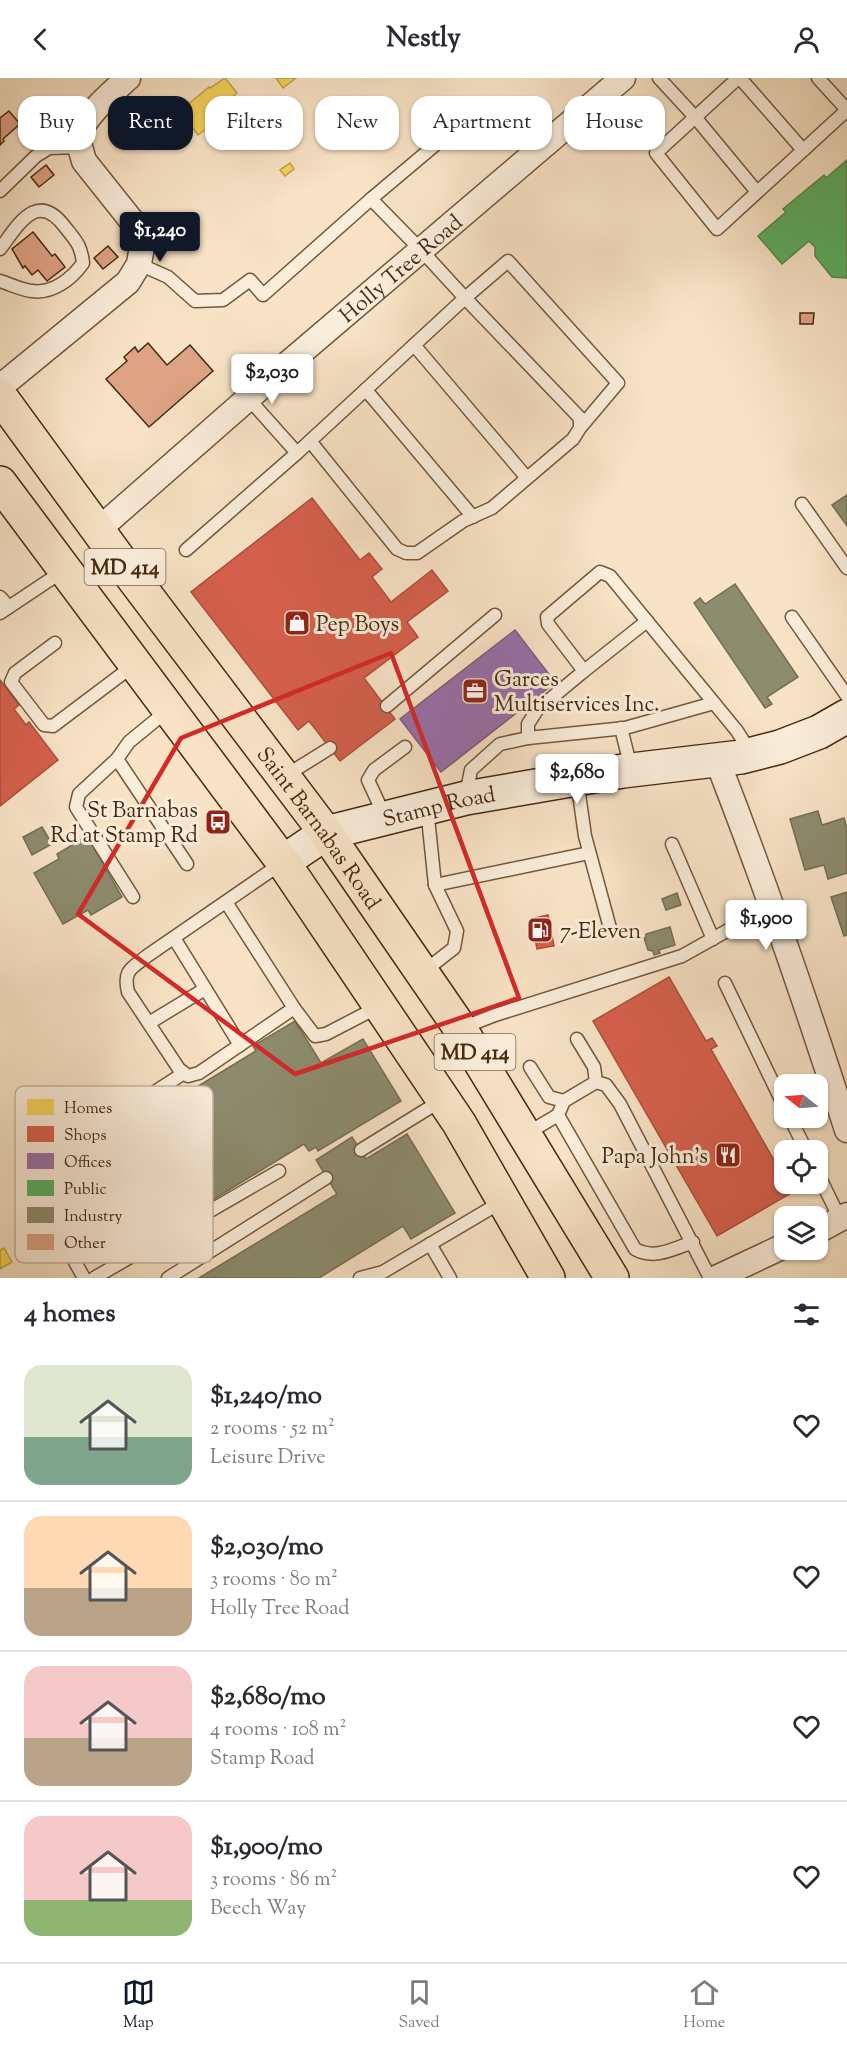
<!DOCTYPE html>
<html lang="en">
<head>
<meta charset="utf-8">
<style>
  :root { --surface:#fff; --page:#f7f7f7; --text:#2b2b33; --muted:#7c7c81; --line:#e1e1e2; --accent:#111827 }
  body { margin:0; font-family:"Sorts Mill Goudy",serif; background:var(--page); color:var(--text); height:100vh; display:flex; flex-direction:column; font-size:22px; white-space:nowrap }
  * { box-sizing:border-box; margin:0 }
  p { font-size:20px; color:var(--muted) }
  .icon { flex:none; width:33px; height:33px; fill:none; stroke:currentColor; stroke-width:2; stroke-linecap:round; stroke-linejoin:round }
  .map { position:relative; height:1200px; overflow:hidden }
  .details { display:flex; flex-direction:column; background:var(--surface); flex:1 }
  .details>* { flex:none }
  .guide { position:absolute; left:18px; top:18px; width:812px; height:54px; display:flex; gap:12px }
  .needle { width:39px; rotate:287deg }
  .fabs { position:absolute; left:774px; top:996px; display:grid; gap:12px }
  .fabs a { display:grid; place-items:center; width:54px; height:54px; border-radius:12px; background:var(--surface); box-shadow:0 2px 4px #0004; font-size:30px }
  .price { position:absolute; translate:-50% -51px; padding:0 14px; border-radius:6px; background:#fff; color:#222; font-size:20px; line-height:39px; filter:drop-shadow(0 2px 3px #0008) }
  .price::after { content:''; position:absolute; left:50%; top:36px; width:18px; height:14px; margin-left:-9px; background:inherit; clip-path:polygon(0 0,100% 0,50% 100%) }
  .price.current { background:var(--accent); color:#fff }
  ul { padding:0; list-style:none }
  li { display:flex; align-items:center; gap:18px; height:150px; padding:0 24px }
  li+li { border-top:2px solid var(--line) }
  li span { display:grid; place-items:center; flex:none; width:168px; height:120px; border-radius:18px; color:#555 }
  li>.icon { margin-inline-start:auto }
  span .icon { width:72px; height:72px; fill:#fffc; stroke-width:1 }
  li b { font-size:26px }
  h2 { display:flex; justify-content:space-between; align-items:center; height:72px; padding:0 24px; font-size:26px }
  .tag { padding:0 21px; border-radius:18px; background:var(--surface); box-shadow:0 2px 4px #0004; font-size:21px; line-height:54px }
  .tag.current { background:var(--accent); color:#fff }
  header { display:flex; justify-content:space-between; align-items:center; height:78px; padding:0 24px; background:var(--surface); font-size:27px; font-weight:700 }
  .dock { display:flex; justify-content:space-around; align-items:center; height:84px; border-top:2px solid var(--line); background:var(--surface); font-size:16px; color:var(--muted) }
  .dock a { display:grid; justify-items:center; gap:3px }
  .dock .current { color:var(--accent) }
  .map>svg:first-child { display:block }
  .homes { fill:#f6d55c; stroke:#c2a145; stroke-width:1.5 }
  .shops { fill:#d6604d; stroke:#ab503a; stroke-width:1.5 }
  .offices { fill:#9970ab; stroke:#805b7c; stroke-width:1.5 }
  .public { fill:#5aae61; stroke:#548648; stroke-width:1.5 }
  .industry { fill:#8c8c6e; stroke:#776e52; stroke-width:1.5 }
  .building { fill:#dea285; stroke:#47290f; stroke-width:1.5 }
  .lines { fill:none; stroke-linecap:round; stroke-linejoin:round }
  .lane-casing { stroke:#73583d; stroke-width:15 }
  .street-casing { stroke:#73583d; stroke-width:27 }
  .secondary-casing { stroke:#47290f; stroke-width:36 }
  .primary-casing { stroke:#47290f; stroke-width:36 }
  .lane { stroke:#faedda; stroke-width:12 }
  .street { stroke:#faedda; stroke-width:24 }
  .secondary { stroke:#faedda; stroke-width:33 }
  .primary { stroke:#f8e3c6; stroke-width:33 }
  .marked { fill:none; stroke:#d62828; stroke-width:4.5; stroke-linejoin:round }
  .labels { text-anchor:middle; stroke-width:6; stroke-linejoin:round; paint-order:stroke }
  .shield { fill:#faedda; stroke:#7d644c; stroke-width:1.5 }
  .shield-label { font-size:21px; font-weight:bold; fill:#47290f }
  .street-label { font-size:22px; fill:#47290f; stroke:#faedda }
  .poi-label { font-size:22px; fill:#47290f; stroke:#faedda; text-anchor:start }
  .key { fill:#faedda; stroke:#c4b29d; stroke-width:1.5 }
  .key-label { font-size:16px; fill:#47290f }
</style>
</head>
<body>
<header><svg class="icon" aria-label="back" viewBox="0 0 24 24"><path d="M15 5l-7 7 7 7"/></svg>Nestly<svg class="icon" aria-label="person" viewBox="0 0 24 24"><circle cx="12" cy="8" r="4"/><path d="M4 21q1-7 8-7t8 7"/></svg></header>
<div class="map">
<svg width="847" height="1200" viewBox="0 0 847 1200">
  <rect width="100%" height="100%" fill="#f8e3c6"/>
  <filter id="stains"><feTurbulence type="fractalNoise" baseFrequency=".00333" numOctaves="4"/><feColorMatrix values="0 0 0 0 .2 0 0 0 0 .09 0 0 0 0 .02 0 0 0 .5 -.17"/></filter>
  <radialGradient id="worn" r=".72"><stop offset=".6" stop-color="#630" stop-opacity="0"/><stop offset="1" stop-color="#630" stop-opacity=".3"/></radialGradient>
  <g class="homes">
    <polygon points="225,0 237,15 230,21 236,28 198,57 180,33 209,9 210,10"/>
    <polygon points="276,0 296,0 283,10"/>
    <polygon points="355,29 360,36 352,42 346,35"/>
    <polygon points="290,85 294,91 285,98 280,92"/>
    <polygon points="4,1170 12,1184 0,1191 0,1172"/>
  </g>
  <g class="shops">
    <polygon points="312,420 360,482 369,475 382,491 372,499 391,524 432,492 448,513 407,544 418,559 364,600 395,641 340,683 309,643 298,652 191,514"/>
    <polygon points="0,602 19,627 14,631 26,647 29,644 58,682 0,728"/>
    <polygon points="548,837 554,868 537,871 531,841"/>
    <polygon points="669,899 706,963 712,960 717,968 711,971 784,1100 784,1106 788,1106 793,1114 717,1158 593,943"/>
  </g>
  <polygon class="offices" points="515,552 551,599 556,596 560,601 441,694 400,641"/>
  <polygon class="public" points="847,82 847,200 832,199 815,178 815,169 809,163 782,186 758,158 786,134 783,131 824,97 826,100"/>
  <g class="industry">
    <polygon points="847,417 847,448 832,427"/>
    <polygon points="735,506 798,599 767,619 772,626 765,630 694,525 700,520 705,526"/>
    <polygon points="818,733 822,747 844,740 847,751 847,795 828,801 824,787 805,792 790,741"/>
    <polygon points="42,749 52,766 32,777 23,759"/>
    <polygon points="87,758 122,819 91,837 88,832 63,846 34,795 59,781 57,776"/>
    <polygon points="847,814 847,857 844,858 831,819"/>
    <polygon points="677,815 681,827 666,832 662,821"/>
    <polygon points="670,849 675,867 659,872 660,875 654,877 653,873 648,872 644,860 646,859 646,856"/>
    <polygon points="295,943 321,985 363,961 401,1023 318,1073 316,1069 309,1073 304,1066 175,1145 121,1055 256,973 253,968"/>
    <polygon points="407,1056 455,1135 411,1161 403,1148 319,1200 199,1200 337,1116 316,1082 352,1059 366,1081"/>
  </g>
  <g class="building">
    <polygon points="9,33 20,46 3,61 4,63 0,67 0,40"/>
    <polygon points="46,87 54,97 39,109 31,99"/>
    <polygon points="33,154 52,178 55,176 65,189 47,203 38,192 32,197 25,188 23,190 12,171"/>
    <polygon points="108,168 118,179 103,191 94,180"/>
    <polygon points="800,235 814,235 813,246 800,246"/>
    <polygon points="148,265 167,287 190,267 213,293 149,349 106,301 127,283 124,279 135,269 138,274"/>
  </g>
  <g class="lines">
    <g class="lane-casing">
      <g id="lane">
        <polyline points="659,0 695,39 757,114"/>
        <polyline points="738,0 656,75 717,151 847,32 818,0"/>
        <polyline points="740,0 803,72"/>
        <polyline points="0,113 36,78 49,70 79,69"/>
        <polyline points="371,121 441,62"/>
        <path d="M0,171C19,146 37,112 65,149C76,163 81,167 83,185C72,201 52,216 32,213C21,212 10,206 0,203"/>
        <polyline points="139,186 168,199 195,223 223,222 250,202 263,217 371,121 421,172 465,220 297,375"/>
        <polyline points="414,267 527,400"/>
        <polyline points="366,312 473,439"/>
        <polyline points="310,363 397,471 406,475 417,475 463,443 492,430 573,361 580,350 580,340 465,220 508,183 618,305 580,350"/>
        <polyline points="802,426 847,490"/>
        <polyline points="186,472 297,375 248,320"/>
        <polyline points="0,519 9,529 0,535"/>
        <polyline points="9,529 63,493"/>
        <polyline points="792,539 847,618"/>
        <polyline points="55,565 15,595 11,604 44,647 53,648 134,587"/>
        <polyline points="584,593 647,543"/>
        <polyline points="387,628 495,537"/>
        <polyline points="621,650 631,690"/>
        <polyline points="528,660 528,646 537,632 584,593 548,546 547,539 600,494 610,498 737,653 751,675"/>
        <polyline points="117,681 187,786"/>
        <polyline points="285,698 330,670"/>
        <polyline points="577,702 585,758 610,850"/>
        <polyline points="466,717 471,692 500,666 528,660 625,650 714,625"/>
        <polyline points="427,730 435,807"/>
        <polyline points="385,739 368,702 374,692 405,669"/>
        <polyline points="672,766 713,861"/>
        <polyline points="133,819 76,729 79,716 117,681 129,664 168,632"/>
        <path d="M226,824L294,930L199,995L188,998L179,991L128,914C123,892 131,891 147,878L282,785"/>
        <polyline points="174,860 240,967"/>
        <polyline points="422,895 454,870 457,853 435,807 589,775"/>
        <polyline points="725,905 784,1028"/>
        <polyline points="294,930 315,958 326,956 380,928"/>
        <polyline points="149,945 205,911"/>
        <polyline points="462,950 495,937 682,878 755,837 774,830"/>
        <polyline points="577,961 594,989 596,1004"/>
        <polyline points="530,989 549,1019 564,1023"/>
        <polyline points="790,1040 806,1072"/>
        <polyline points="526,1056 558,1037"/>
        <polyline points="361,1072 442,1022"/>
        <polyline points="818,1096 840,1141"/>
        <path d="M693,1164C673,1171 654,1182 635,1171L558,1037L564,1023L596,1004L606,1007L620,1026L710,1200"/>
        <polyline points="430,1166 450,1200"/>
        <polyline points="84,1200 29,1102 34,1092 184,995"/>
        <polyline points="94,1200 279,1093"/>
        <polyline points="168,1200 326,1100"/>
        <polyline points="360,1200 383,1194 503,1123"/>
      </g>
    </g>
    <g class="street-casing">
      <g id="street">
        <path d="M0,309L128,204L139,186L142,168L139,152L84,83L77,58C89,34 108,18 128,0"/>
        <path id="s1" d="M98,452L285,288L623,0"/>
        <path d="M717,682C765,805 807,927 847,1052"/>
        <polyline points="818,1153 847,1137"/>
        <polyline points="716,1200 784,1168"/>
      </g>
    </g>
    <g class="secondary-casing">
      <g id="secondary">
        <path id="s2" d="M283,784L326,755L466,720L623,693L741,679L780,669L819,654L847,638"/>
      </g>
    </g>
    <g class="primary-casing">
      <g id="primary">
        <path id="s3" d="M0,318L127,492L326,755L456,944L612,1200"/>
        <polyline points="0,405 283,784 459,1045 548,1200"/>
      </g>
    </g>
    <use href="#lane" class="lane"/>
    <use href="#street" class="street"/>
    <use href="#secondary" class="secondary"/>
    <use href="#primary" class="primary"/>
  </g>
  <path class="marked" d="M391,575L519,920L295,996L78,836L181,660Z"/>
  <defs>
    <g id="shop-square" transform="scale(1.35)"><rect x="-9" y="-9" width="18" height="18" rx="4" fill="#8f2418" stroke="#faedda"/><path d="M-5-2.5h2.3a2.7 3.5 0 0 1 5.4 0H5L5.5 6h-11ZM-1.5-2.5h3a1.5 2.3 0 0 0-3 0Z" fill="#fff"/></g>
    <g id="office-square" transform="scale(1.35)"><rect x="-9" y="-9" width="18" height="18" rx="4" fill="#8f2418" stroke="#faedda"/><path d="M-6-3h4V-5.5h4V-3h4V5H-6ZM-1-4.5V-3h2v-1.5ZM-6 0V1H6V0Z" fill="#fff"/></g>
    <g id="bus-square" transform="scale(1.35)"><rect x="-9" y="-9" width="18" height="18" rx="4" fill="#8f2418" stroke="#faedda"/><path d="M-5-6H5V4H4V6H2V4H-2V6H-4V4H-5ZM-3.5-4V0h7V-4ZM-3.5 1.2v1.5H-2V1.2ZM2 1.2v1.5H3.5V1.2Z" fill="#fff"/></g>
    <g id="fuel-square" transform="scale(1.35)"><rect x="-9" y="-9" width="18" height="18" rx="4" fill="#8f2418" stroke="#faedda"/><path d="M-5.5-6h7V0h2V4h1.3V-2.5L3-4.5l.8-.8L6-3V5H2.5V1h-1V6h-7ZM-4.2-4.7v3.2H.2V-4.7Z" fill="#fff"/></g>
    <g id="restaurant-square" transform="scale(1.35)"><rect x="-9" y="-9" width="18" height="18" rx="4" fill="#8f2418" stroke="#faedda"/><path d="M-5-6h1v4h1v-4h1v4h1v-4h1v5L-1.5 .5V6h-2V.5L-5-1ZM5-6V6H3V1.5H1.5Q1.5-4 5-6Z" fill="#fff"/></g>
  </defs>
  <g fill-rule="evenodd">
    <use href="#shop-square" x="297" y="545"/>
    <use href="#office-square" x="475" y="613"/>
    <use href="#bus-square" x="218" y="744"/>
    <use href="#fuel-square" x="540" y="852"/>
    <use href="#restaurant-square" x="728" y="1077"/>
  </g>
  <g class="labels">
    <g class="shield">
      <rect x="84.5" y="471" width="81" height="36" rx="4.5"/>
      <rect x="434.5" y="956" width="81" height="36" rx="4.5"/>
    </g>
    <g class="shield-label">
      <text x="125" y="496">MD 414</text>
      <text x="475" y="981">MD 414</text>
    </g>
    <g class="street-label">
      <text dy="8" stroke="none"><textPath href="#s1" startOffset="400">Holly Tree Road</textPath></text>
      <text dy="8" stroke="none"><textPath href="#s2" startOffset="168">Stamp Road</textPath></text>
      <text dy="8" stroke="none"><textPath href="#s3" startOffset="537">Saint Barnabas Road</textPath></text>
    </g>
    <g class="poi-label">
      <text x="316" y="553">Pep Boys</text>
      <text x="494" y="608">Garces<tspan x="494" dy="25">Multiservices Inc.</tspan></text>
      <text x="198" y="739" text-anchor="end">St Barnabas<tspan x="198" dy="25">Rd at Stamp Rd</tspan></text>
      <text x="560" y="860">7-Eleven</text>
      <text x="708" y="1085" text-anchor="end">Papa John's</text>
    </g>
  </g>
  <rect x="15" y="1008" width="198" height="177" rx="9" class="key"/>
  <rect x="27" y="1021" width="27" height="16" fill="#f6d55c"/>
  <rect x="27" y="1048" width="27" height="16" fill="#d6604d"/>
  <rect x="27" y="1075" width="27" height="16" fill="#9970ab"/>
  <rect x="27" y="1102" width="27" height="16" fill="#5aae61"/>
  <rect x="27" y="1129" width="27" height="16" fill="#8c8c6e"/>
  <rect x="27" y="1156" width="27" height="16" fill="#dea285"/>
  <g class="key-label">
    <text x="64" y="1035">Homes</text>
    <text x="64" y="1062">Shops</text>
    <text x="64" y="1089">Offices</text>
    <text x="64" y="1116">Public</text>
    <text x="64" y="1143">Industry</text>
    <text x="64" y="1170">Other</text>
  </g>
  <rect width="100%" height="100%" filter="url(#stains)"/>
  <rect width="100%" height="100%" fill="url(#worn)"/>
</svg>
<div class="fabs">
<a><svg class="needle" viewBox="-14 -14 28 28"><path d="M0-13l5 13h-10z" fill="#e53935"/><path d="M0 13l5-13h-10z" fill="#7c7c81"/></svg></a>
<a><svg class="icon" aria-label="locate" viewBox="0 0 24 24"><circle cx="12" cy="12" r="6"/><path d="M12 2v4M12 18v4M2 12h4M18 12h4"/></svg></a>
<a><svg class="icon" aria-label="layers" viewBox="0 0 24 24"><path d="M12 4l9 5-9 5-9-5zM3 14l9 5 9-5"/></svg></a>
</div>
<b class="price current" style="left:160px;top:185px">$1,240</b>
<b class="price" style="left:272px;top:327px">$2,030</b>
<b class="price" style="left:577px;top:727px">$2,680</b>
<b class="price" style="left:766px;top:873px">$1,900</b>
<div class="guide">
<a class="tag">Buy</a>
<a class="tag current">Rent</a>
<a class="tag">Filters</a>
<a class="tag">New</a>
<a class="tag">Apartment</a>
<a class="tag">House</a>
</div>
</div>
<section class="details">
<h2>4 homes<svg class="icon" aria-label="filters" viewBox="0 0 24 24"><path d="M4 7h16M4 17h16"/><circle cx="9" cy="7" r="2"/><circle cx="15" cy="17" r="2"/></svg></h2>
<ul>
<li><span style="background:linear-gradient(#dfe7d0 60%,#7fa58c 0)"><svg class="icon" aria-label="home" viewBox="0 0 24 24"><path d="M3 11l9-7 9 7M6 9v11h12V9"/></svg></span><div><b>$1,240/mo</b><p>2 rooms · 52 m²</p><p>Leisure Drive</p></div><svg class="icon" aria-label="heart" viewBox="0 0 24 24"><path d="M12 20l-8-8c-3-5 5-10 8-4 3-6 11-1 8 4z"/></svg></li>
<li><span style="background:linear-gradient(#ffd9b3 60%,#b9a48a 0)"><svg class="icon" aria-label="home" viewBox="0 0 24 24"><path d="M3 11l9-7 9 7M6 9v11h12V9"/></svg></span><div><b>$2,030/mo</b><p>3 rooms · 80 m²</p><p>Holly Tree Road</p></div><svg class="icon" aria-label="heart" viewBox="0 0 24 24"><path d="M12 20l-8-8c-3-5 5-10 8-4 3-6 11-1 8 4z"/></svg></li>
<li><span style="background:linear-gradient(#f6c9c9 60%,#b9a48a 0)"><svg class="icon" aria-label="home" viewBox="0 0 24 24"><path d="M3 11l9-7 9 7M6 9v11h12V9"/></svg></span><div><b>$2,680/mo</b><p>4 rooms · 108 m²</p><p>Stamp Road</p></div><svg class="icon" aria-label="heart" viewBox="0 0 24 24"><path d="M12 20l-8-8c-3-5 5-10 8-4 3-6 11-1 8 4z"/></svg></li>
<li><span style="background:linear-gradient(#f6c9c9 70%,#8fb573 0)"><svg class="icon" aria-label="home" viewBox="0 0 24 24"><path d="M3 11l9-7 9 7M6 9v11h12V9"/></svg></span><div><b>$1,900/mo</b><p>3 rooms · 86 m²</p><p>Beech Way</p></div><svg class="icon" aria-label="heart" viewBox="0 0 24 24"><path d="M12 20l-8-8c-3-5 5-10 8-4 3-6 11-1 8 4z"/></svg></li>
</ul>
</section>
<nav class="dock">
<a class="current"><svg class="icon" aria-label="map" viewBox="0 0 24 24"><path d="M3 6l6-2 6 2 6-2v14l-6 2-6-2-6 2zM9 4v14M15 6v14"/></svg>Map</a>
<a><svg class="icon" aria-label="saved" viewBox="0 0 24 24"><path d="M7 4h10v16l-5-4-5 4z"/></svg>Saved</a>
<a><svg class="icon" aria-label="home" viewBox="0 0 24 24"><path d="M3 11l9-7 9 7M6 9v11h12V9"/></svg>Home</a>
</nav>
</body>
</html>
